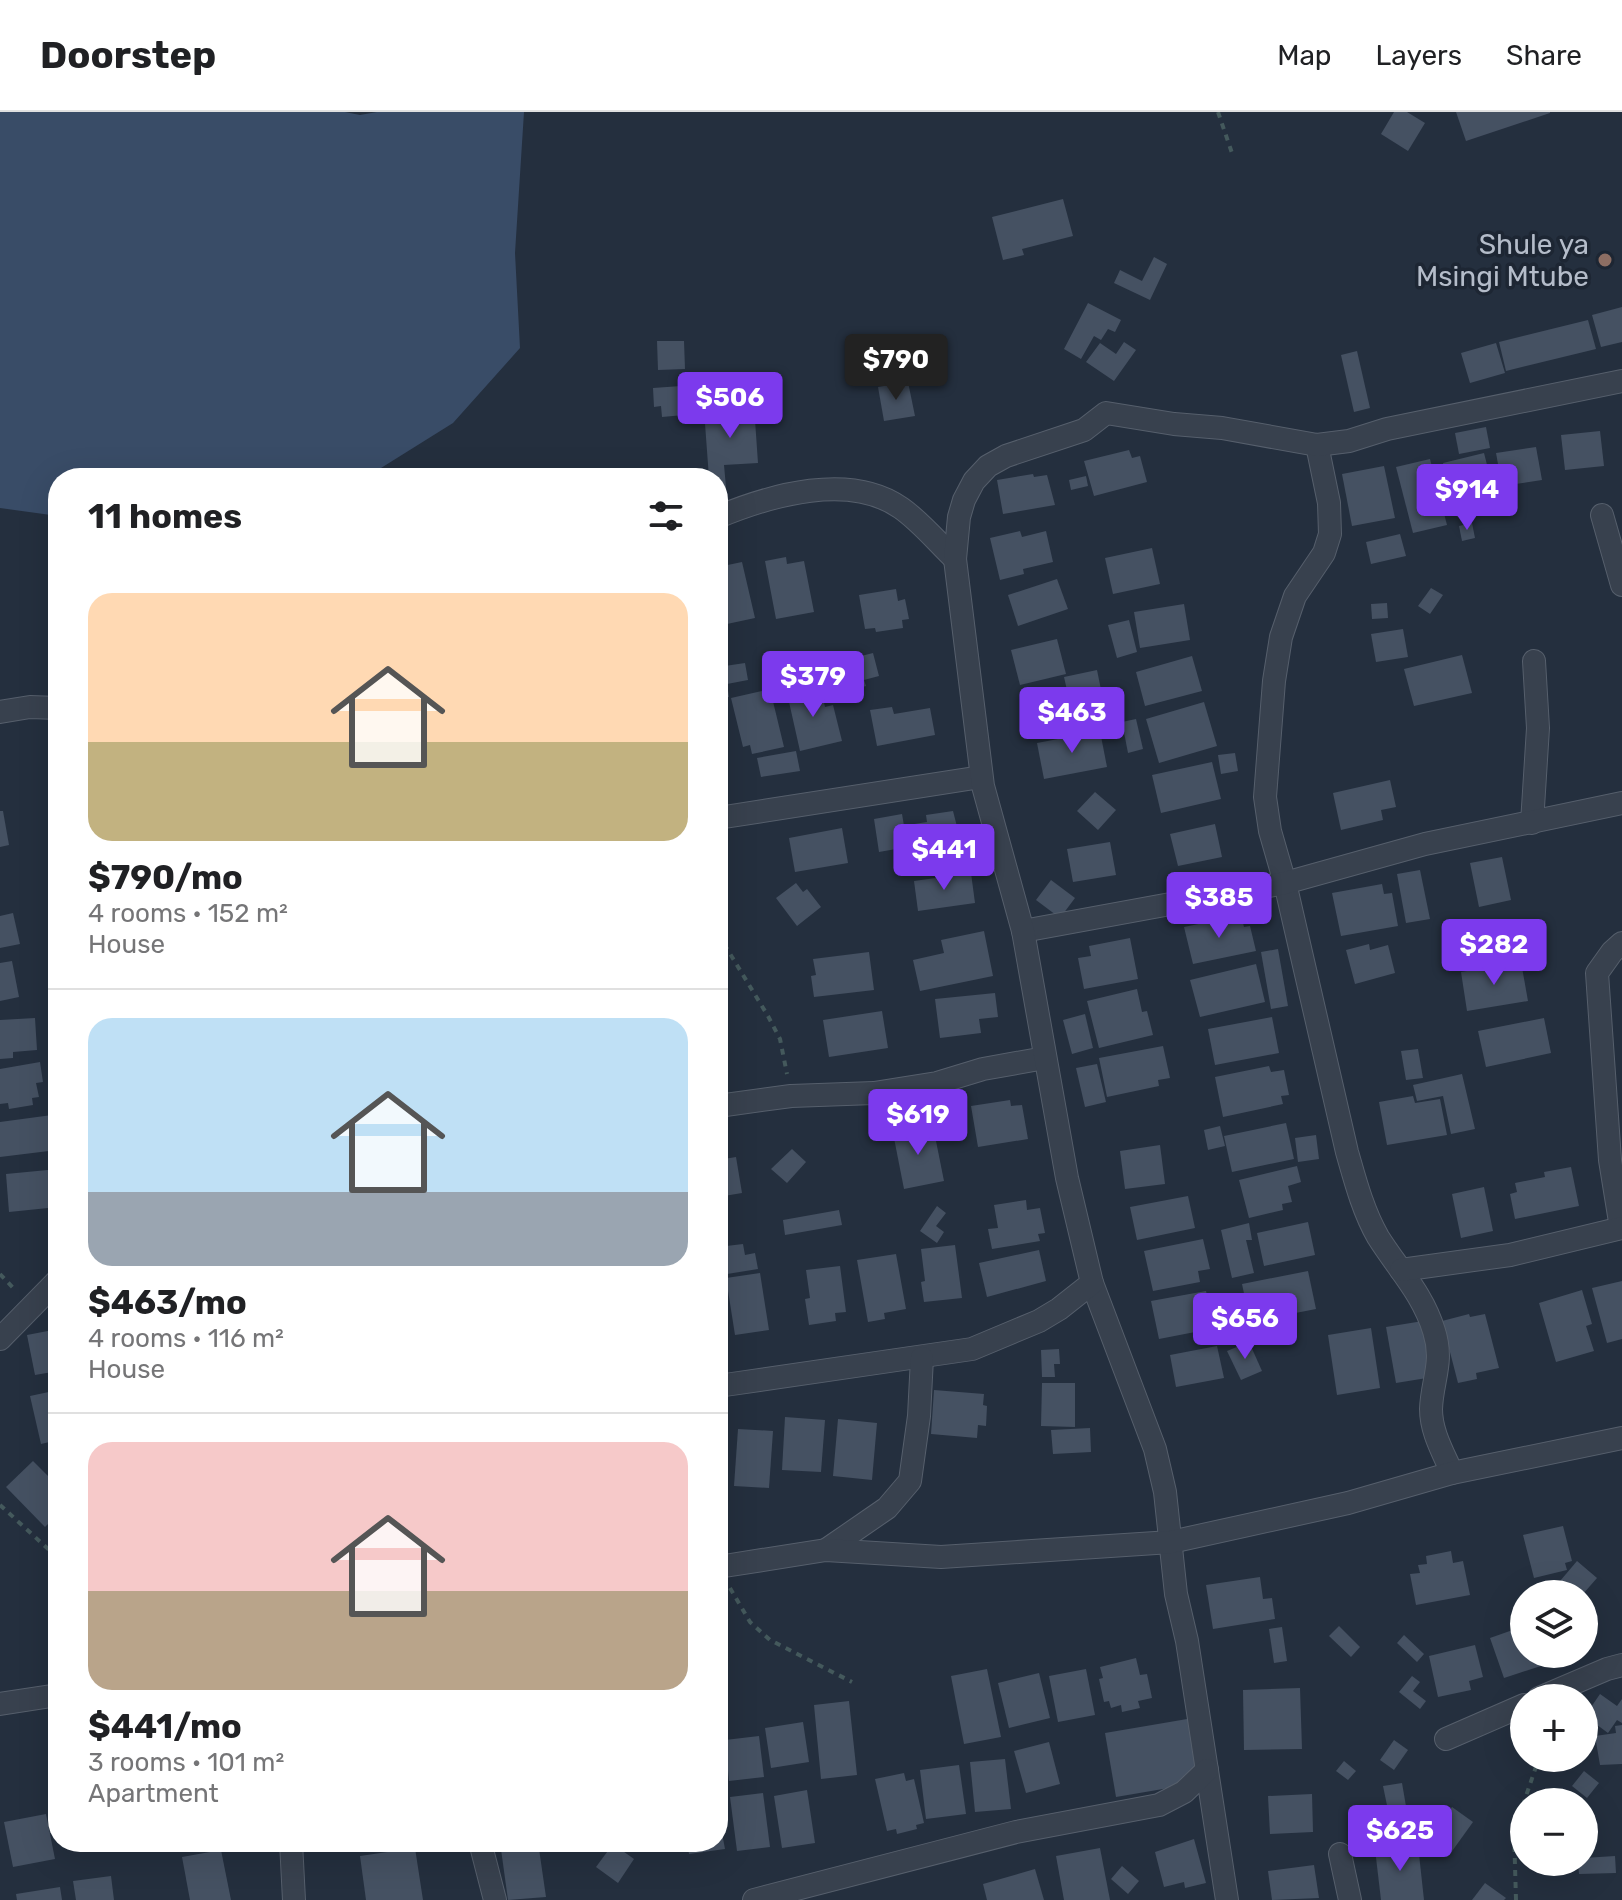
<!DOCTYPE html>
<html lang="en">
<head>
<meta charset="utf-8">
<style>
  :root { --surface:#fff; --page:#f2f2f2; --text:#202124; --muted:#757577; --line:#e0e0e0; --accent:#7c3aed }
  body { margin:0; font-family:Rubik,sans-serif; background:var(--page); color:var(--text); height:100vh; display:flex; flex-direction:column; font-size:30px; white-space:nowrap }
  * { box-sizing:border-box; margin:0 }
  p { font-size:26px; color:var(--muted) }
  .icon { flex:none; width:44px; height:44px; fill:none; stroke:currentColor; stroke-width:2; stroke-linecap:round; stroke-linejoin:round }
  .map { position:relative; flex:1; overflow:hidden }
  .drawer { position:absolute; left:48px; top:356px; width:680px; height:1384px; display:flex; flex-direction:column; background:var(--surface); border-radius:32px; box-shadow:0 8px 32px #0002 }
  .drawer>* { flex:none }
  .controls { position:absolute; left:1510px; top:1468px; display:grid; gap:16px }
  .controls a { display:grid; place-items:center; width:88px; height:88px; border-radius:50%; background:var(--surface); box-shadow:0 8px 32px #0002; font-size:40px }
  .price { position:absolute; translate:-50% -68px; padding:0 18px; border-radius:8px; background:var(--accent); color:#fff; font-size:26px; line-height:52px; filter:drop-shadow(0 2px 4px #0008) }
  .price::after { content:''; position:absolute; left:50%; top:48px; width:24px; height:18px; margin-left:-12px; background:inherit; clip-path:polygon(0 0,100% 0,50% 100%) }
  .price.current { background:#222; color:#fff }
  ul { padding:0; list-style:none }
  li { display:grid; align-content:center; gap:16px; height:424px; padding:0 40px }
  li+li { border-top:2px solid var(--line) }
  li span { display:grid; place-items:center; height:248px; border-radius:24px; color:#555 }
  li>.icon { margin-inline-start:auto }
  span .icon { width:144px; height:144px; fill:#fffc; stroke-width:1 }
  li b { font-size:34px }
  h2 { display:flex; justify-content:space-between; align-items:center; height:96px; padding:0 40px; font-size:34px }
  header { display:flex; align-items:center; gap:48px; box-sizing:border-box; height:112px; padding:0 40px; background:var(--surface); border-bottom:2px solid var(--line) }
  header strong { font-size:38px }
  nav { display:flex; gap:44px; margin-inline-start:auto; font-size:28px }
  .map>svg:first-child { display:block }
  .water { fill:#394c67 }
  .building { fill:#455162 }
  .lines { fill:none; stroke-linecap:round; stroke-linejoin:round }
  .minor-casing { stroke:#565f6c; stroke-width:24 }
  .path { stroke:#44595c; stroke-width:4; stroke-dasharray:6 6; stroke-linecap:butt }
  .minor { stroke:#38414e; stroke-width:22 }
  .education-dot { fill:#8d6e63; stroke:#1d2633; stroke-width:3 }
  .labels { text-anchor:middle; stroke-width:7; stroke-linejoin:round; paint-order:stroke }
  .poi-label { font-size:28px; fill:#b4bcc9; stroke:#1d2633; text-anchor:end }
</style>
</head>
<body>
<header>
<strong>Doorstep</strong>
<nav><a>Map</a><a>Layers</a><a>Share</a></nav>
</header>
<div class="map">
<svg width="1622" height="1788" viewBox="0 0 1622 1788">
  <rect width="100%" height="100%" fill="#242f3e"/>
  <polygon class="water" points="0,0 345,0 360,3 377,0 524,0 515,141 520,236 453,311 365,366 58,366 58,404 0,396"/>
  <g class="building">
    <polygon points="1394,0 1407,0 1425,11 1408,39 1381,22"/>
    <polygon points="1456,0 1550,0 1550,1 1466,29"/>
    <polygon points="1063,87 1073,124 1022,137 1024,143 1003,148 992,105"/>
    <polygon points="1154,145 1167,152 1150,188 1114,171 1120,158 1142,169"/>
    <polygon points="1088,191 1121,208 1115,220 1108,217 1101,228 1094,224 1081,247 1064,237"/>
    <polygon points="1622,195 1622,230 1601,235 1592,203"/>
    <polygon points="1588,208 1596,237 1506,259 1499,230"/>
    <polygon points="657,229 684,229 685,257 658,258"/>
    <polygon points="1124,230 1136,238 1114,269 1086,250 1100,231 1116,242"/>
    <polygon points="1496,231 1505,261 1470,271 1461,241"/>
    <polygon points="1357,239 1370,296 1354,300 1341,243"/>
    <polygon points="732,268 733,280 708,283 707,270"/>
    <polygon points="908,270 915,304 884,309 878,275"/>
    <polygon points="681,274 684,303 662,305 661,294 654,295 653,276"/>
    <polygon points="748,293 749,308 755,308 758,351 724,353 726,375 718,375 718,366 709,366 704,298 718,297 719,312 724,311 723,295"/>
    <polygon points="1486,315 1490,336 1459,342 1455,321"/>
    <polygon points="1600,319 1604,354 1565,358 1561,323"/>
    <polygon points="1536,335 1542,368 1502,374 1496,341"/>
    <polygon points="1129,338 1132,346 1140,344 1147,370 1094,384 1084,349"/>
    <polygon points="1484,341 1494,380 1489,381 1493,396 1457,405 1443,351"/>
    <polygon points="1430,347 1447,413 1413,421 1396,355"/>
    <polygon points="1384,354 1395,406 1352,414 1342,362"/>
    <polygon points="1033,362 1034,365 1047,363 1055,393 1003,402 997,368"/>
    <polygon points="1086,364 1088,374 1071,378 1069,368"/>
    <polygon points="1472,411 1475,426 1462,429 1459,414"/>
    <polygon points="1020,419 1022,425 1046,419 1053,450 1023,457 1024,462 1000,468 990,426"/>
    <polygon points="1400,422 1406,444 1371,452 1366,430"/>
    <polygon points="1152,436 1160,472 1113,482 1105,446"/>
    <polygon points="786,445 787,452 804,449 814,500 776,507 765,449"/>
    <polygon points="742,450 755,506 727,512 722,490 719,491 718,487 718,455"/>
    <polygon points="1057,467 1068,497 1018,514 1008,483"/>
    <polygon points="1431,476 1443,483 1430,502 1418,494"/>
    <polygon points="896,477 898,489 905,487 909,507 902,508 903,516 876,520 875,516 865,517 859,483"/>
    <polygon points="1387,491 1388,506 1372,507 1371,492"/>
    <polygon points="1184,492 1190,528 1140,536 1134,500"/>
    <polygon points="1129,508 1137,540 1117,546 1108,513"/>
    <polygon points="1403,517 1408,545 1376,550 1371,522"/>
    <polygon points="1057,527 1066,562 1020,573 1011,538"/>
    <polygon points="873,541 879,564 864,568 866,574 852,578 845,548"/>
    <polygon points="1462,543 1472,581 1414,594 1404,557"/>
    <polygon points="1192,544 1202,579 1145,594 1136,560"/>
    <polygon points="745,551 748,568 727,572 729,585 722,586 718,555"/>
    <polygon points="1097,558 1106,602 1074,609 1064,565"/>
    <polygon points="820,573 825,595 833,593 842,629 800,639 787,581"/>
    <polygon points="770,577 784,635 752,642 750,633 743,635 731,586"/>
    <polygon points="1204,590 1217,634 1159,651 1146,607"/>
    <polygon points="892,595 894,602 930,596 935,623 877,634 870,598"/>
    <polygon points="1136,607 1143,637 1128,641 1122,610"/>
    <polygon points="1100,619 1107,655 1044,667 1037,631"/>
    <polygon points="796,639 800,659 761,665 757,646"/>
    <polygon points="1235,641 1238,659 1221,662 1218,643"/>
    <polygon points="1212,650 1221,687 1161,701 1152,663"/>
    <polygon points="1390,668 1396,695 1381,698 1383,708 1341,718 1333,681"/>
    <polygon points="1095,680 1116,698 1098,718 1077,699"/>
    <polygon points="0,699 3,699 9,733 0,735"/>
    <polygon points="953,699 962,734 913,742 908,713 927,710 926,703"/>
    <polygon points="902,702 907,731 895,733 896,737 879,740 874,707"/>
    <polygon points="1215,712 1222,745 1178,754 1170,722"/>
    <polygon points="842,716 848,751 795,760 789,726"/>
    <polygon points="1110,730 1116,763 1073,770 1067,737"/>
    <polygon points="1502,745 1511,788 1479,795 1470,751"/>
    <polygon points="1420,758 1430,807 1406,811 1397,762"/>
    <polygon points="971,761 975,791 918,799 914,769"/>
    <polygon points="1051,768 1075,786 1060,806 1036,788"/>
    <polygon points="796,771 803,780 807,777 821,795 797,814 776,786"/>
    <polygon points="1382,772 1384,782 1392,781 1398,814 1341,824 1332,781"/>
    <polygon points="13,801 20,832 0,836 0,804"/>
    <polygon points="1241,803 1244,815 1250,814 1256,839 1193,852 1184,815"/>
    <polygon points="984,819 993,864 920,879 913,848 944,841 941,828"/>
    <polygon points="1130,826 1138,867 1084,877 1078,846 1091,844 1089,834"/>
    <polygon points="1369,832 1370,838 1388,833 1395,861 1355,872 1346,838"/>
    <polygon points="1278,837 1288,894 1271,897 1261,840"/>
    <polygon points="869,840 874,878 814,885 811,864 816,863 813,847"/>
    <polygon points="12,849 19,885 0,889 0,851"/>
    <polygon points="1521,850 1528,889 1467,899 1461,860"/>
    <polygon points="1256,852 1265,890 1200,905 1190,868"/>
    <polygon points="1137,877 1142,900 1147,899 1153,923 1099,936 1087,889"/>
    <polygon points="995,881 998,905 979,907 981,921 940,926 935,887"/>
    <polygon points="882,899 888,936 829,945 823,908"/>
    <polygon points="1085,902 1093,936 1072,942 1063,908"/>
    <polygon points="1272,905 1279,941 1215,953 1208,917"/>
    <polygon points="35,906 37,938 13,940 13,946 0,947 0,908"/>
    <polygon points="1544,906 1551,941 1486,955 1478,919"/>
    <polygon points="1163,934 1170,966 1158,968 1159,974 1107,985 1099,946"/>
    <polygon points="1418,937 1423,966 1406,968 1401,939"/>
    <polygon points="40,950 43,970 36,971 39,985 32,986 33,993 9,997 8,991 0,992 0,957"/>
    <polygon points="1097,952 1106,990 1085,995 1076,956"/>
    <polygon points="1269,954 1271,960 1284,958 1289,983 1281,984 1283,992 1223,1005 1215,965"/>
    <polygon points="1462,962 1475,1017 1451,1022 1443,984 1417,989 1413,973"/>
    <polygon points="1413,984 1415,991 1440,987 1447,1023 1387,1033 1379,990"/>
    <polygon points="1010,988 1011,994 1022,993 1028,1027 978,1035 971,994"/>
    <polygon points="52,1003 57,1038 0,1045 0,1010"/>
    <polygon points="1286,1011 1294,1047 1232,1060 1224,1024"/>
    <polygon points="933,1014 944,1069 904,1077 893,1021"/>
    <polygon points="1220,1014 1225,1034 1208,1038 1204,1018"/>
    <polygon points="1316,1023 1319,1047 1298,1050 1295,1026"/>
    <polygon points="1160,1033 1165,1072 1125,1077 1120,1039"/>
    <polygon points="792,1037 806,1050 787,1071 771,1057"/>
    <polygon points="736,1045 742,1081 718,1085 718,1048"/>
    <polygon points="1297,1054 1301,1070 1288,1074 1292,1090 1282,1092 1283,1098 1249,1106 1239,1068"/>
    <polygon points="1571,1055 1579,1094 1515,1107 1510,1082 1517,1080 1515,1071 1545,1065 1544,1060"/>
    <polygon points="58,1057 58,1095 9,1100 6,1062"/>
    <polygon points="1484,1075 1493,1119 1461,1126 1452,1082"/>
    <polygon points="1188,1084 1195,1116 1137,1128 1130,1095"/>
    <polygon points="1026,1088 1027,1098 1040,1096 1045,1121 1038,1122 1040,1129 992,1137 988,1117 998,1116 994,1093"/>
    <polygon points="937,1094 946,1101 936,1114 944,1120 937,1131 920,1119"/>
    <polygon points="839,1098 842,1113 785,1123 783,1108"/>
    <polygon points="1308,1110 1315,1143 1264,1154 1257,1121"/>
    <polygon points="1249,1111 1252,1128 1246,1128 1254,1161 1232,1166 1221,1118"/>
    <polygon points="1203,1127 1210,1157 1198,1159 1200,1170 1153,1179 1144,1139"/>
    <polygon points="743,1132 745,1143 755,1141 758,1157 721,1163 718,1135"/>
    <polygon points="955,1133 962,1186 924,1190 921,1170 925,1169 921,1137"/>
    <polygon points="1039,1138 1046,1169 987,1185 979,1151"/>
    <polygon points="896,1142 906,1197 884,1201 885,1207 868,1210 857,1148"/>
    <polygon points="840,1154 846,1200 835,1201 836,1209 809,1213 805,1187 810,1186 806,1158"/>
    <polygon points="1308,1159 1316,1197 1250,1210 1242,1172"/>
    <polygon points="760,1161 769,1218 735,1223 726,1166"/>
    <polygon points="1622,1169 1622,1227 1607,1231 1592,1176"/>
    <polygon points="1582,1178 1592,1212 1586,1214 1594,1239 1556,1250 1539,1191"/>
    <polygon points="1206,1179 1209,1191 1221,1188 1226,1214 1159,1227 1151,1189"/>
    <polygon points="1469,1202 1470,1205 1485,1202 1499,1256 1476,1261 1477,1267 1458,1271 1442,1209"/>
    <polygon points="1423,1209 1433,1265 1396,1271 1386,1215"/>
    <polygon points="1371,1216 1380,1276 1337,1283 1328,1223"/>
    <polygon points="58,1217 58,1259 35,1263 27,1223"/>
    <polygon points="1249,1230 1262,1259 1241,1268 1227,1239"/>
    <polygon points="1217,1234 1224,1266 1176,1275 1170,1243"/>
    <polygon points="1059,1237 1060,1252 1054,1252 1055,1265 1042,1265 1041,1238"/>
    <polygon points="1042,1271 1075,1271 1075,1315 1041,1314"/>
    <polygon points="58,1278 58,1328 41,1332 30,1284"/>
    <polygon points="934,1278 984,1282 983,1293 987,1294 986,1314 978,1313 977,1326 931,1322"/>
    <polygon points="785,1305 825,1308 821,1360 782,1358"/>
    <polygon points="838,1307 877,1311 872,1368 833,1364"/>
    <polygon points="1090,1316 1091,1340 1053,1342 1051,1318"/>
    <polygon points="738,1317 773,1319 769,1376 734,1374"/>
    <polygon points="33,1349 58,1374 58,1402 45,1415 6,1375"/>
    <polygon points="1563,1414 1572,1449 1565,1451 1567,1458 1534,1466 1523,1423"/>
    <polygon points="1451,1439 1453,1451 1463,1449 1470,1483 1416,1493 1410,1462 1420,1461 1418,1453 1427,1452 1426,1444"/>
    <polygon points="1577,1449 1597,1466 1583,1482 1564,1482 1555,1475"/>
    <polygon points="1260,1465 1263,1487 1272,1486 1275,1507 1213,1517 1206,1473"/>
    <polygon points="1339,1514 1360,1535 1351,1545 1329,1524"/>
    <polygon points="1524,1514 1524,1542 1540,1542 1544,1553 1504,1566 1490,1526"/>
    <polygon points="1282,1515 1287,1549 1274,1551 1269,1517"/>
    <polygon points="1404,1523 1424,1542 1417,1550 1397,1531"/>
    <polygon points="1475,1533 1483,1565 1469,1569 1471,1578 1438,1585 1429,1544"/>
    <polygon points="1136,1546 1140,1563 1147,1562 1152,1586 1138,1589 1140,1596 1122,1600 1121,1593 1111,1596 1109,1589 1104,1590 1099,1567 1103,1566 1100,1555"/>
    <polygon points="987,1557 1001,1625 964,1632 951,1564"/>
    <polygon points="1086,1557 1095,1603 1058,1610 1049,1564"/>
    <polygon points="1039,1561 1050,1606 1009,1616 998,1571"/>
    <polygon points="1412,1564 1420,1570 1413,1579 1426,1589 1420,1597 1399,1580"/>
    <polygon points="1300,1576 1302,1637 1244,1638 1243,1578"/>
    <polygon points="1600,1582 1617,1594 1622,1587 1622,1611 1617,1608 1608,1621 1585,1604"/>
    <polygon points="849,1589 857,1663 821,1667 814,1593"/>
    <polygon points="1193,1606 1204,1670 1116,1685 1105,1621"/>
    <polygon points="803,1610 809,1650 771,1656 765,1616"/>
    <polygon points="1622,1613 1622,1652 1600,1653 1595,1624 1616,1621 1615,1614"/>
    <polygon points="759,1624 764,1665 729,1669 725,1628"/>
    <polygon points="1394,1628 1408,1638 1394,1658 1380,1648"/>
    <polygon points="1049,1630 1060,1672 1026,1681 1014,1639"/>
    <polygon points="1005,1647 1011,1697 975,1700 970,1650"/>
    <polygon points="1344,1649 1356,1659 1348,1668 1336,1659"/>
    <polygon points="959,1653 966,1702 926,1707 920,1658"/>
    <polygon points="1584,1659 1599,1671 1587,1686 1572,1674"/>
    <polygon points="904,1661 906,1669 914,1667 924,1711 916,1713 917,1717 897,1722 896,1717 887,1719 875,1667"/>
    <polygon points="1402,1671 1407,1700 1389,1703 1383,1674"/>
    <polygon points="807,1678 815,1731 782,1736 774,1684"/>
    <polygon points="763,1681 770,1735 737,1739 730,1685"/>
    <polygon points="1312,1682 1313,1720 1270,1722 1268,1684"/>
    <polygon points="1452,1695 1473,1710 1450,1742 1429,1726"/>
    <polygon points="718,1700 725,1737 689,1742 687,1730 718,1730"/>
    <polygon points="46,1702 55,1747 13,1755 4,1710"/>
    <polygon points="1194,1727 1206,1771 1185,1776 1184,1770 1164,1775 1155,1740"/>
    <polygon points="500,1730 538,1730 546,1785 508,1788"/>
    <polygon points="613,1732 634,1747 618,1771 596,1755"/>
    <polygon points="1418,1733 1424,1788 1381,1788 1375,1737"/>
    <polygon points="415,1736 423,1788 366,1788 360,1744"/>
    <polygon points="1100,1736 1110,1788 1064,1788 1056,1744"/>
    <polygon points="221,1738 231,1788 190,1788 182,1745"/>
    <polygon points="1615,1744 1616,1761 1579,1762 1578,1750 1584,1750 1584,1746"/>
    <polygon points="1314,1753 1319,1786 1272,1788 1268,1759"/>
    <polygon points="1122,1754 1139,1769 1128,1782 1111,1767"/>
    <polygon points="1035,1757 1044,1788 987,1788 983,1772"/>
    <polygon points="111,1764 114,1788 76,1788 73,1769"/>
    <polygon points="1485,1771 1506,1786 1504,1788 1472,1788"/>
    <polygon points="60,1775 62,1788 17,1788 16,1782"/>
  </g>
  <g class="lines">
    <g class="minor-casing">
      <g id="minor">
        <path d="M1317,333L1329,391L1330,422L1324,441L1295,484L1281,525L1274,569L1265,685L1270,719L1285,771L1347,1040C1355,1068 1363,1099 1378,1125C1398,1157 1423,1182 1434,1219C1444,1250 1432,1268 1431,1297C1431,1320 1443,1340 1452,1361"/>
        <polyline points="1602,403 1622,473"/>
        <path d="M718,405C771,383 850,360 901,396C921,410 938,431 955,447"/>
        <polyline points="0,600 30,595 58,596"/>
        <polyline points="718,706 981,665"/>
        <polyline points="1532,711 1538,616 1534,549"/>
        <polyline points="1023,819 1285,771 1425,732 1622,691"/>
        <polyline points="718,994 791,984 874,981 937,971 983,957 1045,946"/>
        <polyline points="1621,1116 1610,1048 1597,861 1612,840 1622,831"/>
        <polyline points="1401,1158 1510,1143 1622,1116"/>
        <polyline points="1092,1171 1155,1337 1165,1380 1176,1482 1187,1529 1227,1788"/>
        <polyline points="0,1227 58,1168"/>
        <polyline points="718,1274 972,1237 1039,1209 1059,1197 1092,1171 1067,1066 1023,819 983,674 955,447 959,405 964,388 974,369 988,354 1006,344 1084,318 1106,301 1174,312 1222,316 1317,333 1349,329 1387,317 1622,269"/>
        <polyline points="826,1438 887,1396 910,1369 919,1304 922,1246"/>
        <polyline points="718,1455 826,1438 941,1445 1171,1430 1348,1391 1452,1361 1622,1326"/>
        <polyline points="1539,1586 1607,1557 1622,1553"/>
        <polyline points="0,1592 58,1583"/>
        <polyline points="1446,1627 1524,1593"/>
        <polyline points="291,1730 294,1788"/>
        <polyline points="480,1730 495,1788"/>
        <polyline points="1340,1742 1350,1788"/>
        <polyline points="754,1788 1016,1720 1159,1693 1184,1680 1207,1658"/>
      </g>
    </g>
    <g class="path">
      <polyline points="1218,0 1233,44"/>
      <polyline points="718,822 768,904 780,927 787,962"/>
      <polyline points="0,1162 16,1179"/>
      <polyline points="0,1393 58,1446"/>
      <polyline points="730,1476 750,1510 770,1528 852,1570"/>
      <polyline points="1516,1788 1514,1719 1539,1646"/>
    </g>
    <use href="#minor" class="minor"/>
  </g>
  <circle class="education-dot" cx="1605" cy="148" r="8"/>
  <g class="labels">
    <g class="poi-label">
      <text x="1589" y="142">Shule ya<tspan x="1589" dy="32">Msingi Mtube</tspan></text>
    </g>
  </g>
</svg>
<div class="controls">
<a><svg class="icon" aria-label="layers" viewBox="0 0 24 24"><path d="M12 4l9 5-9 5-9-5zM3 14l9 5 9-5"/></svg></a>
<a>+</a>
<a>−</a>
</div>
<b class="price current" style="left:896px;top:290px">$790</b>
<b class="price" style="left:730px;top:328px">$506</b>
<b class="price" style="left:1467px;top:420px">$914</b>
<b class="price" style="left:813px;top:607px">$379</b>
<b class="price" style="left:1072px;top:643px">$463</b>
<b class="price" style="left:944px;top:780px">$441</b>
<b class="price" style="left:1219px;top:828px">$385</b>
<b class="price" style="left:1494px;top:875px">$282</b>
<b class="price" style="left:918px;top:1045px">$619</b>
<b class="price" style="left:1245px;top:1249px">$656</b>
<b class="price" style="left:1400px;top:1761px">$625</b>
<section class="drawer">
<h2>11 homes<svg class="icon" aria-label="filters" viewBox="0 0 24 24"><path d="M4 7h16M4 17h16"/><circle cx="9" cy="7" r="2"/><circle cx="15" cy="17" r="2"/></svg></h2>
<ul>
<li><span style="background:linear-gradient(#ffd9b3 60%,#c2b280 0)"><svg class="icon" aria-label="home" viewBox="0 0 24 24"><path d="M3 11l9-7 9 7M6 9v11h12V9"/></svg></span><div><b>$790/mo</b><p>4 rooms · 152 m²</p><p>House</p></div></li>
<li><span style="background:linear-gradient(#bfe0f5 70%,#9aa5b1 0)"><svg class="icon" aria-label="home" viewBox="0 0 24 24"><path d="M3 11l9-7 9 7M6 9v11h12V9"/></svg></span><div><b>$463/mo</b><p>4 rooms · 116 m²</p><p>House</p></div></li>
<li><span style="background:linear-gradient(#f6c9c9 60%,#b9a48a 0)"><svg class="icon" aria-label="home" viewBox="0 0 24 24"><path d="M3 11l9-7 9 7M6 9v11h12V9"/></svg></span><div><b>$441/mo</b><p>3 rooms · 101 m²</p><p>Apartment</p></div></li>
</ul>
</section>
</div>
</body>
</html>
